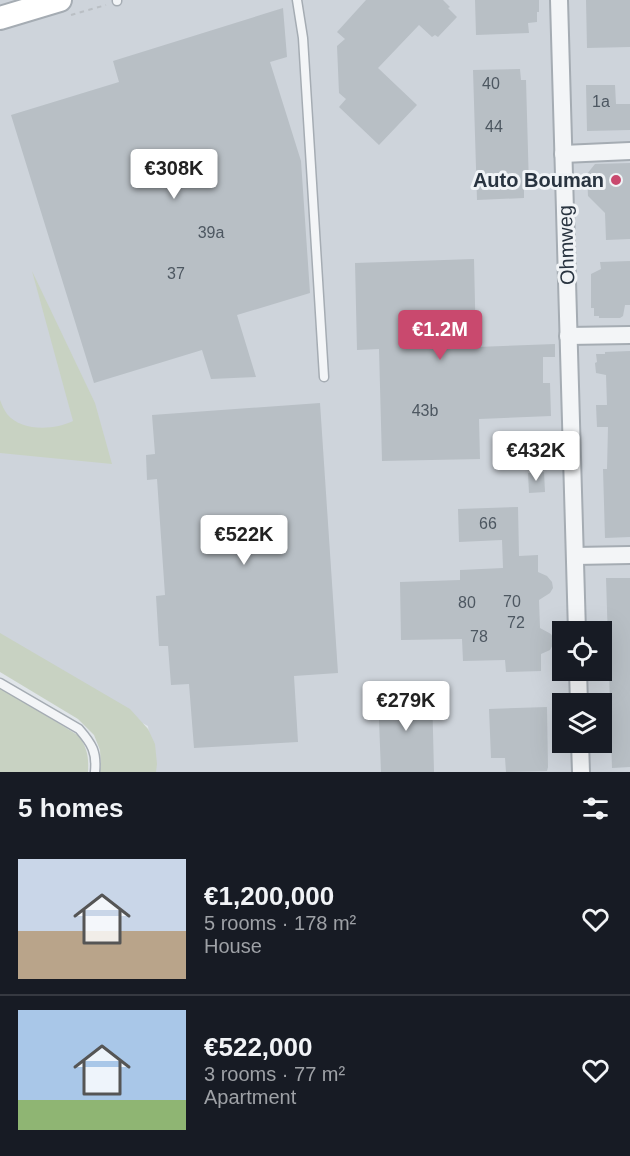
<!DOCTYPE html>
<html lang="en">
<head>
<meta charset="utf-8">
<style>
  :root { --surface:#171b24; --page:#242831; --text:#f1f3f6; --muted:#9ea1a6; --line:#363941; --accent:#c9496e }
  body { margin:0; font-family:Helvetica,sans-serif; background:var(--page); color:var(--text); height:100vh; display:flex; flex-direction:column; font-size:22px; white-space:nowrap }
  * { box-sizing:border-box; margin:0 }
  p { font-size:20px; color:var(--muted) }
  .icon { flex:none; width:33px; height:33px; fill:none; stroke:currentColor; stroke-width:2; stroke-linecap:round; stroke-linejoin:round }
  .map { position:relative; height:772px; overflow:hidden }
  .panel { display:flex; flex-direction:column; background:var(--surface); flex:1 }
  .panel>* { flex:none }
  .controls { position:absolute; left:552px; top:621px; display:grid; gap:12px }
  .controls a { display:grid; place-items:center; width:60px; height:60px; border-radius:0px; background:var(--surface); box-shadow:0 6px 24px #0002; font-size:30px }
  .price { position:absolute; translate:-50% -51px; padding:0 14px; border-radius:6px; background:#fff; color:#222; font-size:20px; line-height:39px; filter:drop-shadow(0 2px 3px #0008) }
  .price::after { content:''; position:absolute; left:50%; top:36px; width:18px; height:14px; margin-left:-9px; background:inherit; clip-path:polygon(0 0,100% 0,50% 100%) }
  .price.on { background:var(--accent); color:#fff }
  ul { padding:0; list-style:none }
  li { display:flex; align-items:center; gap:18px; height:150px; padding:0 18px }
  li+li { border-top:2px solid var(--line) }
  li span { display:grid; place-items:center; flex:none; width:168px; height:120px; border-radius:0px; color:#555 }
  li>.icon { margin-inline-start:auto }
  span .icon { width:72px; height:72px; fill:#fffc; stroke-width:1 }
  li b { font-size:26px }
  h2 { display:flex; justify-content:space-between; align-items:center; height:72px; padding:0 18px; font-size:26px }
  .map>svg:first-child { display:block }
  .built { fill:#ced4db; fill-rule:evenodd }
  .green { fill:#c8d2c2 }
  .building { fill:#b8bfc5 }
  .lines { fill:none; stroke-linecap:round; stroke-linejoin:round }
  .lane-casing { stroke:#a5acb3; stroke-width:11 }
  .street-casing { stroke:#a5acb3; stroke-width:20 }
  .secondary-casing { stroke:#a5acb3; stroke-width:26 }
  .path { stroke:#babfc4; stroke-width:2; stroke-dasharray:4.5 4.5; stroke-linecap:butt }
  .lane { stroke:#f3f5f7; stroke-width:8 }
  .street { stroke:#f3f5f7; stroke-width:16 }
  .secondary { stroke:#fff; stroke-width:22 }
  .poi-dot { fill:#c9496e; stroke:#f0f3f6; stroke-width:2 }
  .labels { text-anchor:middle; stroke-width:6; stroke-linejoin:round; paint-order:stroke }
  .number-label { font-size:16px; fill:#4d5761 }
  .poi-label { font-size:20px; font-weight:bold; fill:#293440; stroke:#f0f3f6; text-anchor:end }
  .street-label { font-size:20px; fill:#293440; stroke:#f0f3f6 }
</style>
</head>
<body>
<div class="map">
<svg width="630" height="772" viewBox="0 0 630 772">
  <rect width="100%" height="100%" fill="#e0e5e9"/>
  <path class="built" d="M0,0H630V772H154L148,726L0,649ZM562,632H602V670H562ZM562,704H602V742H562Z"/>
  <g class="green">
    <path d="M32,271L95,403L112,464L0,453V400C2,405 4,410 7,414C22,432 54,430 73,421Z"/>
    <polygon points="0,633 130,709 148,729 155,744 157,764 156,772 99,772 101,766 100,750 94,735 78,719 0,672"/>
    <path d="M0,687L79,736C87,748 89,757 88,772H0Z"/>
  </g>
  <g class="building">
    <polygon points="366,0 443,0 450,7 448,8 457,17 438,37 435,35 432,37 419,25 378,68 417,105 379,145 339,107 346,99 339,93 337,46 345,39 337,32"/>
    <polygon points="475,0 539,0 539,12 537,12 537,22 528,23 529,33 476,35"/>
    <polygon points="586,0 630,0 630,47 587,48"/>
    <polygon points="283,8 287,57 270,62 301,161 310,293 237,315 256,377 211,379 202,350 94,383 11,115 119,82 113,61"/>
    <polygon points="520,69 521,80 526,80 529,187 524,188 524,198 477,200 473,70"/>
    <polygon points="586,85 615,85 616,104 630,104 630,130 587,131"/>
    <polygon points="630,163 630,239 606,240 605,213 588,196 587,174 595,164"/>
    <polygon points="474,259 476,347 555,344 555,357 543,357 543,383 550,383 551,416 479,419 480,459 382,461 379,349 357,350 355,263"/>
    <polygon points="630,261 630,305 625,305 623,316 620,318 599,318 599,316 594,316 594,308 591,308 591,274 601,269 600,262"/>
    <polygon points="630,351 630,537 605,538 603,469 607,469 608,427 597,427 596,405 607,405 606,375 596,373 595,363 597,362 596,354 605,354 605,352"/>
    <polygon points="320,403 338,673 294,676 298,742 194,748 189,684 171,685 168,646 159,646 156,596 165,595 157,479 147,480 146,455 155,454 152,415"/>
    <polygon points="544,472 545,492 529,493 528,473"/>
    <polygon points="518,507 519,556 538,555 538,572 547,576 552,582 553,588 550,593 539,600 540,628 551,634 555,641 550,650 541,654 541,671 506,672 505,660 463,661 462,639 401,640 400,582 460,580 460,570 503,568 502,540 459,542 458,509"/>
    <polygon points="606,578 630,578 630,767 612,768"/>
    <polygon points="432,692 434,772 381,772 378,694"/>
    <polygon points="547,707 548,767 547,771 506,772 505,758 491,758 489,709"/>
  </g>
  <g class="lines">
    <g class="lane-casing">
      <g id="lane">
        <polyline points="117,0 117,1"/>
        <polyline points="297,0 303,38 324,377"/>
        <path d="M0,683L79,729C92,744 97,752 95,772"/>
      </g>
    </g>
    <g class="street-casing">
      <g id="street">
        <polyline points="559,0 577,632"/>
        <polyline points="563,154 630,151"/>
        <polyline points="568,336 630,335"/>
        <polyline points="575,556 630,555"/>
        <polyline points="578,670 579,704"/>
        <polyline points="580,742 581,772"/>
      </g>
    </g>
    <g class="secondary-casing">
      <polyline id="secondary" points="0,18 60,0"/>
    </g>
    <polyline class="path" points="71,15 106,5"/>
    <use href="#lane" class="lane"/>
    <use href="#street" class="street"/>
    <use href="#secondary" class="secondary"/>
  </g>
  <circle class="poi-dot" cx="616" cy="180" r="6"/>
  <g class="labels">
    <g class="number-label">
      <text x="491" y="89">40</text>
      <text x="601" y="107">1a</text>
      <text x="494" y="132">44</text>
      <text x="211" y="238">39a</text>
      <text x="176" y="279">37</text>
      <text x="425" y="416">43b</text>
      <text x="488" y="529">66</text>
      <text x="512" y="607">70</text>
      <text x="467" y="608">80</text>
      <text x="516" y="628">72</text>
      <text x="479" y="642">78</text>
    </g>
    <g class="poi-label">
      <text x="604" y="187">Auto Bouman</text>
    </g>
    <g class="street-label">
      <text transform="translate(566 245) rotate(-92)" y="7">Ohmweg</text>
    </g>
  </g>
</svg>
<div class="controls">
<a><svg class="icon" aria-label="locate" viewBox="0 0 24 24"><circle cx="12" cy="12" r="6"/><path d="M12 2v4M12 18v4M2 12h4M18 12h4"/></svg></a>
<a><svg class="icon" aria-label="layers" viewBox="0 0 24 24"><path d="M12 4l9 5-9 5-9-5zM3 14l9 5 9-5"/></svg></a>
</div>
<b class="price" style="left:174px;top:200px">€308K</b>
<b class="price on" style="left:440px;top:361px">€1.2M</b>
<b class="price" style="left:536px;top:482px">€432K</b>
<b class="price" style="left:244px;top:566px">€522K</b>
<b class="price" style="left:406px;top:732px">€279K</b>
</div>
<section class="panel">
<h2>5 homes<svg class="icon" aria-label="filters" viewBox="0 0 24 24"><path d="M4 7h16M4 17h16"/><circle cx="9" cy="7" r="2"/><circle cx="15" cy="17" r="2"/></svg></h2>
<ul>
<li><span style="background:linear-gradient(#c9d6e8 60%,#b9a48a 0)"><svg class="icon" aria-label="home" viewBox="0 0 24 24"><path d="M3 11l9-7 9 7M6 9v11h12V9"/></svg></span><div><b>€1,200,000</b><p>5 rooms · 178 m²</p><p>House</p></div><svg class="icon" aria-label="heart" viewBox="0 0 24 24"><path d="M12 20l-8-8c-3-5 5-10 8-4 3-6 11-1 8 4z"/></svg></li>
<li><span style="background:linear-gradient(#a9c7e8 75%,#8fb573 0)"><svg class="icon" aria-label="home" viewBox="0 0 24 24"><path d="M3 11l9-7 9 7M6 9v11h12V9"/></svg></span><div><b>€522,000</b><p>3 rooms · 77 m²</p><p>Apartment</p></div><svg class="icon" aria-label="heart" viewBox="0 0 24 24"><path d="M12 20l-8-8c-3-5 5-10 8-4 3-6 11-1 8 4z"/></svg></li>
</ul>
</section>
</body>
</html>
